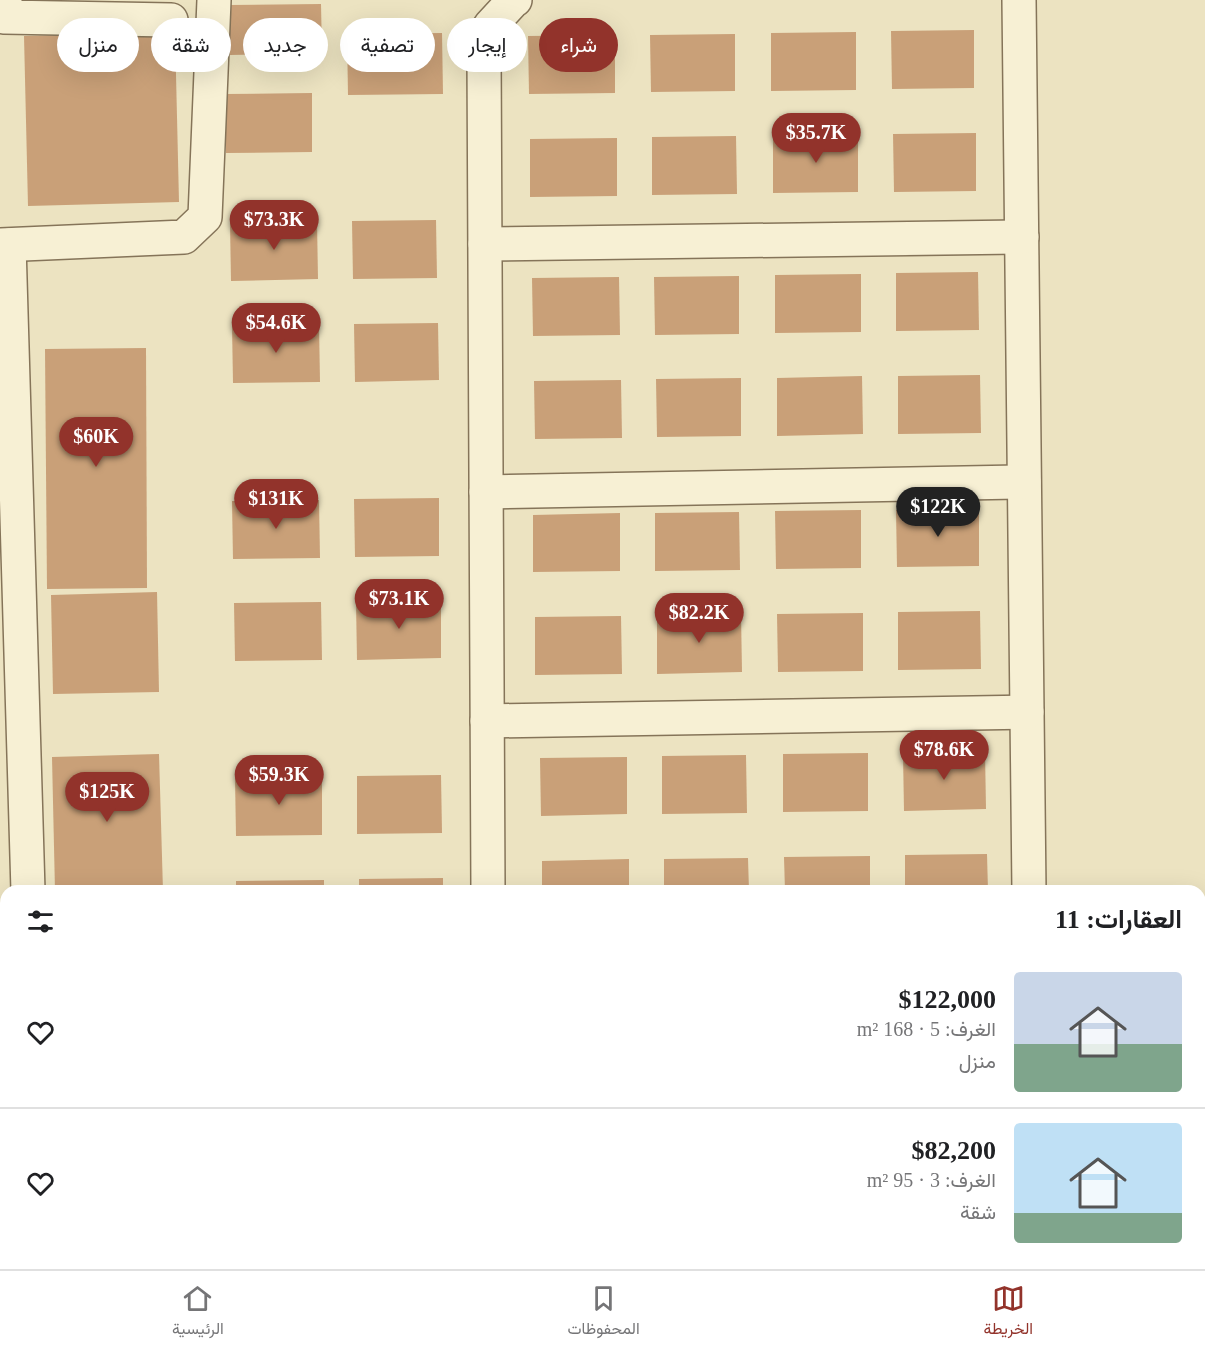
<!DOCTYPE html>
<html lang="ar">
<head>
<meta charset="utf-8">
<style>
  :root { --surface:#fff; --page:#f2f2f2; --text:#202124; --muted:#757577; --line:#e0e0e0; --accent:#92332b }
  body { margin:0; font-family:"Times New Roman",Vazirmatn,serif; background:var(--page); color:var(--text); direction:rtl; height:100vh; display:flex; flex-direction:column; font-size:22px; white-space:nowrap }
  * { box-sizing:border-box; margin:0 }
  p { font-size:20px; color:var(--muted) }
  .icon { flex:none; width:33px; height:33px; fill:none; stroke:currentColor; stroke-width:2; stroke-linecap:round; stroke-linejoin:round }
  .map { position:relative; flex:1; overflow:hidden; direction:ltr }
  .side { position:absolute; left:0px; top:885px; width:1206px; height:384px; display:flex; flex-direction:column; background:var(--surface); border-radius:18px 18px 0 0; box-shadow:0 6px 24px #0002; direction:rtl }
  .side>* { flex:none }
  .guide { position:absolute; left:18px; top:18px; width:600px; height:54px; direction:rtl; display:flex; gap:12px }
  .price { position:absolute; translate:-50% -51px; padding:0 14px; border-radius:21px; background:var(--accent); color:#fff; font-size:20px; line-height:39px; filter:drop-shadow(0 2px 3px #0008) }
  .price::after { content:''; position:absolute; left:50%; top:36px; width:18px; height:14px; margin-left:-9px; background:inherit; clip-path:polygon(0 0,100% 0,50% 100%) }
  .price.on { background:#222; color:#fff }
  ul { padding:0; list-style:none }
  li { display:flex; align-items:center; gap:18px; height:150px; padding:0 24px }
  li+li { border-top:2px solid var(--line) }
  li span { display:grid; place-items:center; flex:none; width:168px; height:120px; border-radius:6px; color:#555 }
  li>.icon { margin-inline-start:auto }
  span .icon { width:72px; height:72px; fill:#fffc; stroke-width:1 }
  li b { font-size:26px }
  h2 { display:flex; justify-content:space-between; align-items:center; height:72px; padding:0 24px; font-size:26px }
  .pill { padding:0 21px; border-radius:27px; background:var(--surface); box-shadow:0 6px 24px #0002; font-size:21px; line-height:54px }
  .pill.on { background:var(--accent); color:#fff }
  .menu { display:flex; justify-content:space-around; align-items:center; height:84px; border-top:2px solid var(--line); background:var(--surface); font-size:16px; color:var(--muted) }
  .menu a { display:grid; justify-items:center; gap:3px }
  .menu .on { color:var(--accent) }
  .map>svg:first-child { display:block }
  .building { fill:#c9a078 }
  .lines { fill:none; stroke-linecap:round; stroke-linejoin:round }
  .minor-casing { stroke:#857459; stroke-width:36 }
  .minor { stroke:#f7f0d4; stroke-width:33 }
</style>
</head>
<body>
<div class="map">
<svg width="1205" height="1269" viewBox="0 0 1205 1269">
  <rect width="100%" height="100%" fill="#ece3c1"/>
  <g class="building">
    <polygon points="321,4 322,53 230,55 229,5"/>
    <polygon points="974,30 974,88 892,89 891,31"/>
    <polygon points="175,32 179,202 28,206 24,36"/>
    <polygon points="856,32 856,90 771,91 771,33"/>
    <polygon points="442,33 443,94 348,95 347,34"/>
    <polygon points="735,34 735,91 651,92 650,35"/>
    <polygon points="615,35 615,93 529,94 528,36"/>
    <polygon points="312,93 312,152 226,153 225,94"/>
    <polygon points="976,133 976,191 894,192 893,134"/>
    <polygon points="858,134 858,192 773,193 773,136"/>
    <polygon points="736,136 737,194 652,195 652,137"/>
    <polygon points="617,138 617,196 530,197 530,139"/>
    <polygon points="436,220 437,278 353,279 352,221"/>
    <polygon points="317,222 318,279 231,281 230,223"/>
    <polygon points="978,272 979,330 896,331 896,273"/>
    <polygon points="861,274 861,332 775,333 775,275"/>
    <polygon points="739,276 739,334 655,335 654,277"/>
    <polygon points="619,277 620,335 533,336 532,278"/>
    <polygon points="438,323 439,380 355,382 354,324"/>
    <polygon points="319,324 320,382 233,383 232,325"/>
    <polygon points="146,348 147,588 47,589 45,349"/>
    <polygon points="980,375 981,433 898,434 898,376"/>
    <polygon points="862,376 863,434 777,436 777,378"/>
    <polygon points="741,378 741,436 657,437 656,379"/>
    <polygon points="621,380 622,438 535,439 534,381"/>
    <polygon points="439,498 439,556 355,557 354,499"/>
    <polygon points="319,500 320,558 233,559 232,501"/>
    <polygon points="979,508 979,566 897,567 896,510"/>
    <polygon points="861,510 861,568 776,569 775,511"/>
    <polygon points="739,512 740,570 655,571 655,513"/>
    <polygon points="620,513 620,571 533,572 533,515"/>
    <polygon points="157,592 159,692 53,694 51,595"/>
    <polygon points="441,601 441,658 357,660 356,602"/>
    <polygon points="321,602 322,660 235,661 234,603"/>
    <polygon points="980,611 981,669 898,670 898,612"/>
    <polygon points="863,613 863,671 778,672 777,614"/>
    <polygon points="741,614 742,672 657,674 657,615"/>
    <polygon points="621,616 622,674 535,675 535,617"/>
    <polygon points="985,752 986,809 904,811 903,753"/>
    <polygon points="868,753 868,811 783,812 783,754"/>
    <polygon points="159,754 163,891 55,891 52,757"/>
    <polygon points="746,755 747,813 662,814 662,756"/>
    <polygon points="627,757 627,814 541,816 540,758"/>
    <polygon points="441,775 442,833 357,834 357,776"/>
    <polygon points="322,777 322,835 236,836 235,778"/>
    <polygon points="987,854 988,891 905,891 905,855"/>
    <polygon points="870,856 870,891 785,891 784,857"/>
    <polygon points="748,858 749,891 664,891 664,859"/>
    <polygon points="629,859 629,891 542,891 542,861"/>
    <polygon points="443,878 443,891 359,891 359,879"/>
    <polygon points="324,880 324,891 236,891 236,881"/>
    <rect x="63" y="1263" width="108" height="6"/>
    <polygon points="397,1263 445,1263 445,1265 397,1266"/>
  </g>
  <g class="lines">
    <g class="minor-casing">
      <g id="minor">
        <polyline points="5,0 4,17 171,20"/>
        <polyline points="1019,0 1029,891"/>
        <polyline points="485,244 1022,237"/>
        <polyline points="0,245 184,237 205,217 214,0"/>
        <polyline points="9,245 28,891"/>
        <polyline points="486,492 1024,482"/>
        <polyline points="487,721 1027,712"/>
        <polyline points="488,891 484,53 490,26 513,1 515,0"/>
        <polyline points="39,1263 40,1269"/>
        <polyline points="525,1263 527,1269"/>
        <polyline points="1033,1263 1033,1269"/>
      </g>
    </g>
    <use href="#minor" class="minor"/>
  </g>
</svg>
<b class="price" style="left:816px;top:164px">$35.7K</b>
<b class="price" style="left:274px;top:251px">$73.3K</b>
<b class="price" style="left:276px;top:354px">$54.6K</b>
<b class="price" style="left:96px;top:468px">$60K</b>
<b class="price" style="left:276px;top:530px">$131K</b>
<b class="price on" style="left:938px;top:538px">$122K</b>
<b class="price" style="left:399px;top:630px">$73.1K</b>
<b class="price" style="left:699px;top:644px">$82.2K</b>
<b class="price" style="left:944px;top:781px">$78.6K</b>
<b class="price" style="left:279px;top:806px">$59.3K</b>
<b class="price" style="left:107px;top:823px">$125K</b>
<div class="guide">
<a class="pill on">شراء</a>
<a class="pill">إيجار</a>
<a class="pill">تصفية</a>
<a class="pill">جديد</a>
<a class="pill">شقة</a>
<a class="pill">منزل</a>
</div>
<section class="side">
<h2>العقارات: 11<svg class="icon" aria-label="filters" viewBox="0 0 24 24"><path d="M4 7h16M4 17h16"/><circle cx="9" cy="7" r="2"/><circle cx="15" cy="17" r="2"/></svg></h2>
<ul>
<li><span style="background:linear-gradient(#c9d6e8 60%,#7fa58c 0)"><svg class="icon" aria-label="home" viewBox="0 0 24 24"><path d="M3 11l9-7 9 7M6 9v11h12V9"/></svg></span><div><b>$122,000</b><p>الغرف: 5 · 168 m²</p><p>منزل</p></div><svg class="icon" aria-label="heart" viewBox="0 0 24 24"><path d="M12 20l-8-8c-3-5 5-10 8-4 3-6 11-1 8 4z"/></svg></li>
<li><span style="background:linear-gradient(#bfe0f5 75%,#7fa58c 0)"><svg class="icon" aria-label="home" viewBox="0 0 24 24"><path d="M3 11l9-7 9 7M6 9v11h12V9"/></svg></span><div><b>$82,200</b><p>الغرف: 3 · 95 m²</p><p>شقة</p></div><svg class="icon" aria-label="heart" viewBox="0 0 24 24"><path d="M12 20l-8-8c-3-5 5-10 8-4 3-6 11-1 8 4z"/></svg></li>
</ul>
</section>
</div>
<nav class="menu">
<a class="on"><svg class="icon" aria-label="map" viewBox="0 0 24 24"><path d="M3 6l6-2 6 2 6-2v14l-6 2-6-2-6 2zM9 4v14M15 6v14"/></svg>الخريطة</a>
<a><svg class="icon" aria-label="saved" viewBox="0 0 24 24"><path d="M7 4h10v16l-5-4-5 4z"/></svg>المحفوظات</a>
<a><svg class="icon" aria-label="home" viewBox="0 0 24 24"><path d="M3 11l9-7 9 7M6 9v11h12V9"/></svg>الرئيسية</a>
</nav>
</body>
</html>
